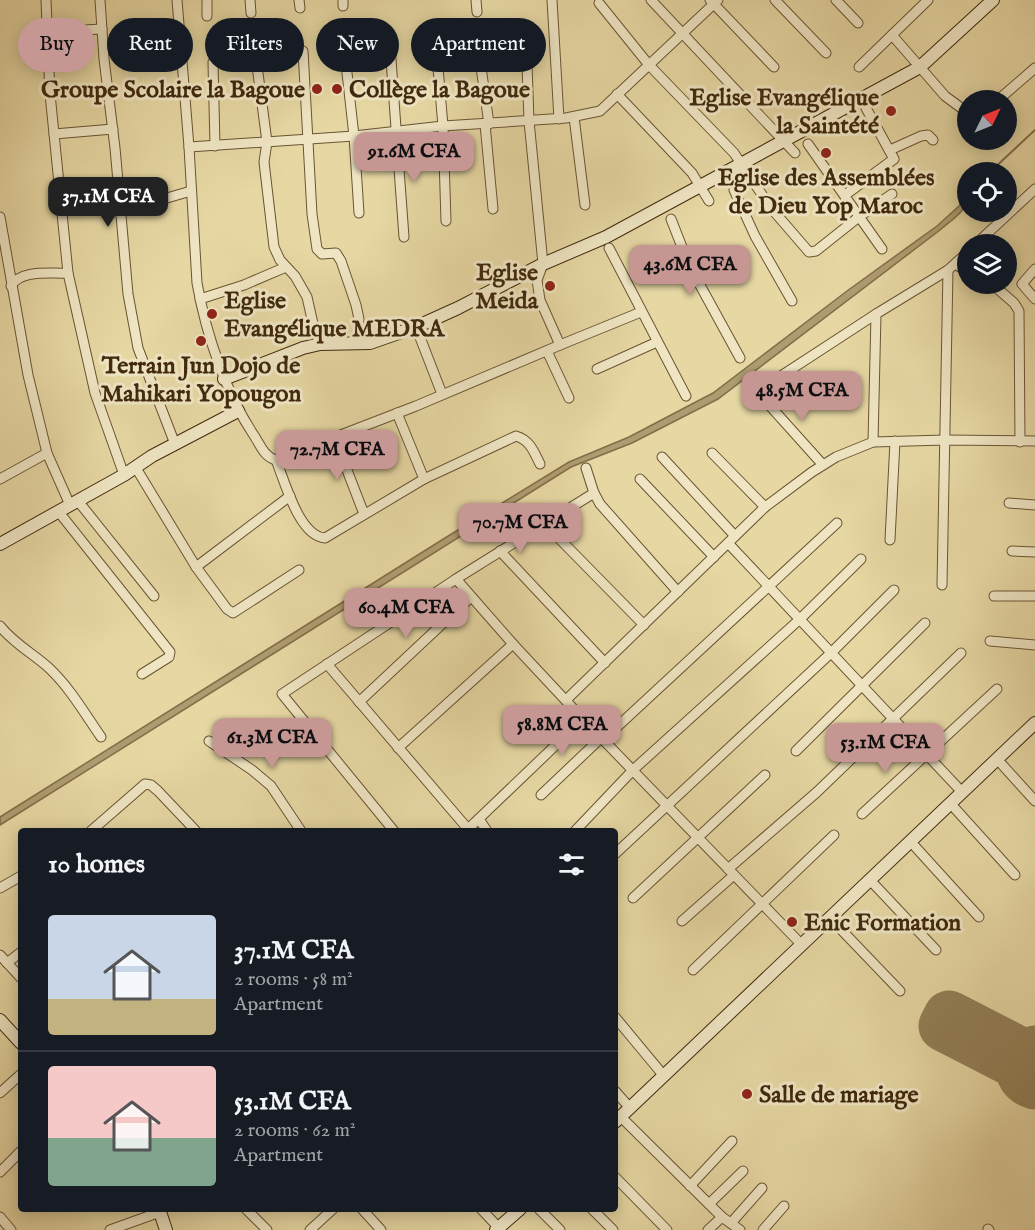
<!DOCTYPE html>
<html lang="en">
<head>
<meta charset="utf-8">
<style>
  :root { --surface:#171b24; --page:#20242c; --text:#f1f3f6; --muted:#9ea1a6; --line:#363941; --accent:#c59692 }
  body { margin:0; font-family:"IM FELL English",serif; background:var(--page); color:var(--text); height:100vh; display:flex; flex-direction:column; font-size:22px; white-space:nowrap }
  * { box-sizing:border-box; margin:0 }
  p { font-size:20px; color:var(--muted) }
  .icon { flex:none; width:33px; height:33px; fill:none; stroke:currentColor; stroke-width:2; stroke-linecap:round; stroke-linejoin:round }
  .map { position:relative; flex:1; overflow:hidden }
  .drawer { position:absolute; left:18px; top:828px; width:600px; height:384px; display:flex; flex-direction:column; background:var(--surface); border-radius:6px; box-shadow:0 3px 15px #0003 }
  .drawer>* { flex:none }
  .banner { position:absolute; left:18px; top:18px; width:600px; height:54px; display:flex; gap:12px }
  .needle { width:39px; rotate:47deg }
  .fabs { position:absolute; left:957px; top:90px; display:grid; gap:12px }
  .fabs a { display:grid; place-items:center; width:60px; height:60px; border-radius:50%; background:var(--surface); box-shadow:0 3px 15px #0003; font-size:30px }
  .price { position:absolute; translate:-50% -51px; padding:0 14px; border-radius:12px; background:var(--accent); color:#111; font-size:20px; line-height:39px; filter:drop-shadow(0 2px 3px #0008) }
  .price::after { content:''; position:absolute; left:50%; top:36px; width:18px; height:14px; margin-left:-9px; background:inherit; clip-path:polygon(0 0,100% 0,50% 100%) }
  .price.on { background:#222; color:#fff }
  ul { padding:0; list-style:none }
  li { display:flex; align-items:center; gap:18px; height:150px; padding:0 30px }
  li+li { border-top:2px solid var(--line) }
  li span { display:grid; place-items:center; flex:none; width:168px; height:120px; border-radius:6px; color:#555 }
  li>.icon { margin-inline-start:auto }
  span .icon { width:72px; height:72px; fill:#fffc; stroke-width:1 }
  li b { font-size:26px }
  h2 { display:flex; justify-content:space-between; align-items:center; height:72px; padding:0 30px; font-size:26px }
  .tag { padding:0 21px; border-radius:27px; background:var(--surface); box-shadow:0 3px 15px #0003; font-size:21px; line-height:54px }
  .tag.on { background:var(--accent); color:#111 }
  .map>svg:first-child { display:block }
  .water { fill:#ae9c70; stroke:#826e49; stroke-width:1.5 }
  .lines { fill:none; stroke-linecap:round; stroke-linejoin:round }
  .stream { stroke:#826e49; stroke-width:2 }
  .runway { stroke:#938058; stroke-width:51 }
  .street-casing { stroke:#6a5433; stroke-width:11 }
  .secondary-casing { stroke:#40290e; stroke-width:14 }
  .street { stroke:#efe5c3; stroke-width:9 }
  .secondary { stroke:#efe5c3; stroke-width:12 }
  .poi-dot { fill:#8f2418; stroke:#efe5c3; stroke-width:2 }
  .labels { text-anchor:middle; stroke-width:6; stroke-linejoin:round; paint-order:stroke }
  .poi-label { font-size:24px; font-weight:bold; fill:#40290e; stroke:#efe5c3; text-anchor:start }
</style>
</head>
<body>
<div class="map">
<svg width="1035" height="1230" viewBox="0 0 1035 1230">
  <rect width="100%" height="100%" fill="#e6d7a3"/>
  <filter id="stains"><feTurbulence type="fractalNoise" baseFrequency=".00333" numOctaves="4"/><feColorMatrix values="0 0 0 0 .2 0 0 0 0 .09 0 0 0 0 .02 0 0 0 .5 -.17"/></filter>
  <radialGradient id="worn" r=".72"><stop offset=".6" stop-color="#630" stop-opacity="0"/><stop offset="1" stop-color="#630" stop-opacity=".3"/></radialGradient>
  <path class="water" d="M967,196C968,211 951,220 940,230L718,399L632,443L571,467L0,825V817L445,538L569,462L629,437L713,393L847,291L937,226L959,206Z"/>
  <g class="lines">
    <polyline class="stream" points="990,172 1035,130"/>
    <path class="runway" d="M1035,1051L1025,1055L949,1016L944,1026L1020,1065C1021,1075 1025,1081 1035,1084"/>
    <g class="street-casing">
      <g id="street">
        <polyline points="100,0 104,59 115,148 128,294 138,348 175,444"/>
        <path d="M177,0L189,147L197,283C206,334 226,394 255,437C261,447 265,457 276,460L416,406L560,345L540,300L537,280L543,264L529,121L526,36"/>
        <polyline points="207,0 207,16"/>
        <polyline points="250,0 251,13"/>
        <polyline points="299,0 300,8"/>
        <polyline points="343,0 343,6"/>
        <polyline points="476,0 477,12"/>
        <polyline points="552,0 559,119"/>
        <polyline points="651,0 795,153"/>
        <polyline points="710,0 774,67"/>
        <polyline points="775,0 826,53"/>
        <polyline points="836,0 858,23"/>
        <polyline points="599,3 649,65 734,153 771,208 809,252 816,251 860,216 892,194"/>
        <polyline points="47,32 102,29"/>
        <polyline points="892,35 945,96 968,113"/>
        <polyline points="481,36 478,46 489,124"/>
        <polyline points="390,46 404,237"/>
        <polyline points="303,51 312,214 317,249 322,254 336,253 341,261 356,305 359,319 357,343"/>
        <polyline points="345,55 354,136 359,213"/>
        <polyline points="437,56 443,126 446,221"/>
        <polyline points="256,58 267,142 264,162 274,247 280,260 295,276 307,297 314,328 320,344"/>
        <polyline points="213,62 215,146"/>
        <polyline points="859,67 928,0"/>
        <polyline points="617,94 692,173 709,201"/>
        <polyline points="998,100 1035,68"/>
        <polyline points="574,117 585,205"/>
        <polyline points="485,124 493,209"/>
        <polyline points="54,134 113,129"/>
        <polyline points="808,144 882,249"/>
        <polyline points="189,147 354,136 443,126 566,118 600,111 718,0"/>
        <polyline points="890,150 921,136 928,135 933,140"/>
        <polyline points="734,190 755,236 792,301"/>
        <polyline points="845,195 894,159 866,108"/>
        <polyline points="120,202 160,200 191,191"/>
        <polyline points="0,217 28,375 47,453 70,505"/>
        <polyline points="671,219 689,265 740,358"/>
        <polyline points="976,244 1035,189"/>
        <polyline points="609,248 686,396"/>
        <polyline points="955,264 968,272"/>
        <polyline points="1035,269 1022,284 1035,299"/>
        <polyline points="68,273 95,393 124,475"/>
        <polyline points="992,284 1014,303 1019,311 1020,442"/>
        <path d="M11,286C21,269 51,274 68,273L50,94L46,0"/>
        <polyline points="200,299 244,285 286,267"/>
        <polyline points="416,327 442,394"/>
        <polyline points="560,345 641,312"/>
        <polyline points="547,351 569,398"/>
        <polyline points="597,369 657,342"/>
        <polyline points="335,439 364,514"/>
        <polyline points="873,442 876,314"/>
        <polyline points="712,453 765,507"/>
        <polyline points="662,457 735,536"/>
        <path d="M276,460C285,482 299,536 325,538L424,479L397,413"/>
        <polyline points="823,465 762,397 761,389 876,314 948,270 968,252"/>
        <polyline points="136,468 196,567 227,609 233,613 299,570"/>
        <polyline points="586,468 594,493"/>
        <polyline points="0,479 47,453"/>
        <path d="M424,479L516,436C530,440 534,452 540,464"/>
        <polyline points="640,479 714,557"/>
        <polyline points="78,501 154,596"/>
        <polyline points="1009,503 1035,505"/>
        <polyline points="58,511 170,652 169,657 142,674"/>
        <polyline points="544,523 644,625"/>
        <polyline points="890,540 895,441"/>
        <polyline points="728,543 962,792"/>
        <polyline points="500,551 605,663"/>
        <polyline points="1012,551 1035,552"/>
        <polyline points="196,567 290,496"/>
        <polyline points="942,585 948,270"/>
        <polyline points="678,592 600,504 594,493 456,579 513,644 583,719 802,945"/>
        <polyline points="994,596 1035,596"/>
        <path d="M0,626C14,644 34,654 50,669C70,688 85,714 101,737"/>
        <polyline points="990,641 1035,645"/>
        <polyline points="327,664 468,829"/>
        <polyline points="566,700 765,507 812,472 836,457 873,442 946,440 1035,441"/>
        <polyline points="359,702 471,597"/>
        <polyline points="604,739 837,523"/>
        <polyline points="209,741 252,770 271,786 301,831"/>
        <polyline points="398,748 513,644"/>
        <polyline points="796,751 925,623"/>
        <polyline points="997,759 1035,801"/>
        <polyline points="541,795 602,737"/>
        <polyline points="950,803 1015,875"/>
        <polyline points="862,814 997,689"/>
        <polyline points="479,819 487,831"/>
        <polyline points="91,831 145,784 151,785 158,791 196,831"/>
        <polyline points="394,831 282,694 456,579"/>
        <polyline points="466,831 583,719"/>
        <polyline points="575,831 633,770 800,619 861,559"/>
        <polyline points="910,841 979,917"/>
        <polyline points="615,854 831,653 894,590"/>
        <polyline points="728,869 817,792 961,653"/>
        <polyline points="870,880 936,950"/>
        <polyline points="0,888 21,876"/>
        <polyline points="633,898 765,775"/>
        <polyline points="830,918 900,991"/>
        <polyline points="682,921 734,875"/>
        <polyline points="0,955 21,978"/>
        <polyline points="7,963 21,952"/>
        <polyline points="693,970 834,835"/>
        <polyline points="615,1017 664,1076"/>
        <polyline points="615,1091 630,1108"/>
        <polyline points="0,1093 21,1074"/>
        <polyline points="621,1117 722,1217 740,1230"/>
        <polyline points="0,1172 21,1151"/>
        <polyline points="615,1177 667,1230"/>
        <polyline points="690,1186 732,1141"/>
        <polyline points="709,1204 743,1171"/>
        <polyline points="246,1209 267,1230"/>
        <polyline points="362,1209 381,1230"/>
        <polyline points="481,1209 501,1230"/>
        <polyline points="539,1209 560,1230"/>
        <polyline points="592,1209 613,1230"/>
        <polyline points="0,1217 11,1230"/>
        <polyline points="731,1223 762,1188"/>
        <polyline points="988,1229 989,1230"/>
        <polyline points="110,1230 160,1212"/>
        <polyline points="310,1230 333,1209"/>
        <polyline points="708,1230 722,1217"/>
        <polyline points="763,1230 784,1206"/>
      </g>
    </g>
    <g class="secondary-casing">
      <g id="secondary">
        <polyline points="224,379 303,348 320,344 370,343 416,327 458,308 543,264 606,237 920,67 993,0"/>
        <polyline points="0,544 124,475 152,456 238,411"/>
        <polyline points="0,1020 21,1043"/>
        <polyline points="615,1122 1035,723"/>
        <polyline points="159,1209 166,1230"/>
        <polyline points="496,1230 520,1209"/>
      </g>
    </g>
    <use href="#street" class="street"/>
    <use href="#secondary" class="secondary"/>
  </g>
  <g class="poi-dot">
    <circle cx="317" cy="89" r="6"/>
    <circle cx="337" cy="89" r="6"/>
    <circle cx="891" cy="111" r="6"/>
    <circle cx="826" cy="153" r="6"/>
    <circle cx="550" cy="286" r="6"/>
    <circle cx="212" cy="314" r="6"/>
    <circle cx="201" cy="341" r="6"/>
    <circle cx="792" cy="922" r="6"/>
    <circle cx="747" cy="1094" r="6"/>
  </g>
  <g class="labels">
    <g class="poi-label">
      <text x="305" y="97" text-anchor="end">Groupe Scolaire la Bagoue</text>
      <text x="349" y="97">Collège la Bagoue</text>
      <text x="879" y="105" text-anchor="end">Eglise Evangélique<tspan x="879" dy="28">la Saintété</tspan></text>
      <text x="826" y="185" text-anchor="middle">Eglise des Assemblées<tspan x="826" dy="28">de Dieu Yop Maroc</tspan></text>
      <text x="538" y="280" text-anchor="end">Eglise<tspan x="538" dy="28">Meida</tspan></text>
      <text x="224" y="308">Eglise<tspan x="224" dy="28">Evangélique MEDRA</tspan></text>
      <text x="201" y="373" text-anchor="middle">Terrain Jun Dojo de<tspan x="201" dy="28">Mahikari Yopougon</tspan></text>
      <text x="804" y="930">Enic Formation</text>
      <text x="759" y="1102">Salle de mariage</text>
    </g>
  </g>
  <rect width="100%" height="100%" filter="url(#stains)"/>
  <rect width="100%" height="100%" fill="url(#worn)"/>
</svg>
<div class="fabs">
<a><svg class="needle" viewBox="-14 -14 28 28"><path d="M0-13l5 13h-10z" fill="#e53935"/><path d="M0 13l5-13h-10z" fill="#9ea1a6"/></svg></a>
<a><svg class="icon" aria-label="locate" viewBox="0 0 24 24"><circle cx="12" cy="12" r="6"/><path d="M12 2v4M12 18v4M2 12h4M18 12h4"/></svg></a>
<a><svg class="icon" aria-label="layers" viewBox="0 0 24 24"><path d="M12 4l9 5-9 5-9-5zM3 14l9 5 9-5"/></svg></a>
</div>
<b class="price" style="left:414px;top:183px">91.6M CFA</b>
<b class="price on" style="left:108px;top:228px">37.1M CFA</b>
<b class="price" style="left:690px;top:296px">43.6M CFA</b>
<b class="price" style="left:802px;top:422px">48.5M CFA</b>
<b class="price" style="left:337px;top:481px">72.7M CFA</b>
<b class="price" style="left:520px;top:554px">70.7M CFA</b>
<b class="price" style="left:406px;top:639px">60.4M CFA</b>
<b class="price" style="left:562px;top:756px">58.8M CFA</b>
<b class="price" style="left:272px;top:769px">61.3M CFA</b>
<b class="price" style="left:885px;top:774px">53.1M CFA</b>
<div class="banner">
<a class="tag on">Buy</a>
<a class="tag">Rent</a>
<a class="tag">Filters</a>
<a class="tag">New</a>
<a class="tag">Apartment</a>
</div>
<section class="drawer">
<h2>10 homes<svg class="icon" aria-label="filters" viewBox="0 0 24 24"><path d="M4 7h16M4 17h16"/><circle cx="9" cy="7" r="2"/><circle cx="15" cy="17" r="2"/></svg></h2>
<ul>
<li><span style="background:linear-gradient(#c9d6e8 70%,#c2b280 0)"><svg class="icon" aria-label="home" viewBox="0 0 24 24"><path d="M3 11l9-7 9 7M6 9v11h12V9"/></svg></span><div><b>37.1M CFA</b><p>2 rooms · 58 m²</p><p>Apartment</p></div></li>
<li><span style="background:linear-gradient(#f6c9c9 60%,#7fa58c 0)"><svg class="icon" aria-label="home" viewBox="0 0 24 24"><path d="M3 11l9-7 9 7M6 9v11h12V9"/></svg></span><div><b>53.1M CFA</b><p>2 rooms · 62 m²</p><p>Apartment</p></div></li>
</ul>
</section>
</div>
</body>
</html>
